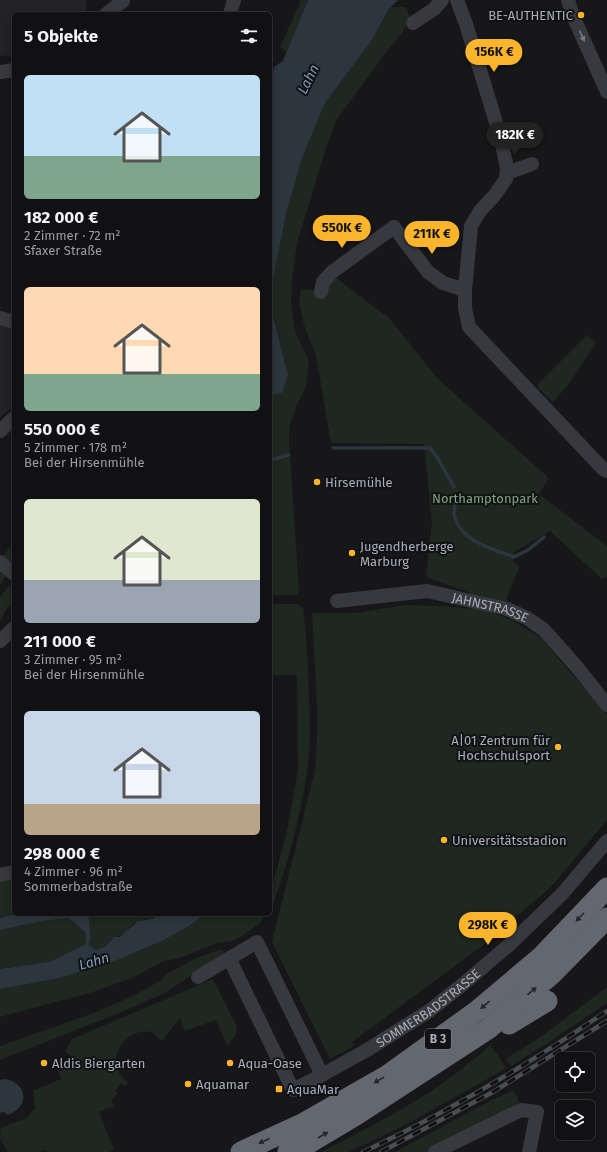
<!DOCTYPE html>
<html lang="de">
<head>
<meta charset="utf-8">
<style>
  :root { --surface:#111113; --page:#1a1a1c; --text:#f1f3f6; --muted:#9c9da0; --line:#303133; --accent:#fab52d }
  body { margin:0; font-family:"Fira Sans",sans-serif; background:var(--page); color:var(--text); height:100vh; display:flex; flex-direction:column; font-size:15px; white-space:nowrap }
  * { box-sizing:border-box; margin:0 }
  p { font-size:13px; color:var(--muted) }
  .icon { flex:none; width:22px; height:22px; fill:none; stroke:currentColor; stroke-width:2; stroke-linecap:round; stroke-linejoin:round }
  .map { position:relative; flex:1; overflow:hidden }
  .sheet { position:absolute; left:12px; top:12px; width:260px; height:904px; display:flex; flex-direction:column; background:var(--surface); border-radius:6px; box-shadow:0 2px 10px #0003,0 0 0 1px var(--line) }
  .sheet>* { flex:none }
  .buttons { position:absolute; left:555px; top:1052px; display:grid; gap:8px }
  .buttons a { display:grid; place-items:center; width:40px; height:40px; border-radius:6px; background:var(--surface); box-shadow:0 2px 10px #0003,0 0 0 1px var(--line); font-size:20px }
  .price { position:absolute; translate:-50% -34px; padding:0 9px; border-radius:14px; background:var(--accent); color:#111; font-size:13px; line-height:26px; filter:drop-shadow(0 1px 2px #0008) }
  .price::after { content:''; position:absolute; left:50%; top:24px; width:12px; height:9px; margin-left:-6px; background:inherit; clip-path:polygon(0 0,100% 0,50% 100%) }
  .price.active { background:#222; color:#fff }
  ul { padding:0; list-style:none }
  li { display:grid; align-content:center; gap:8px; height:212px; padding:0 12px }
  li span { display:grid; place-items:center; height:124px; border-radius:6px; color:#555 }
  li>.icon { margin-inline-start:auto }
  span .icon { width:72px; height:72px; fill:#fffc; stroke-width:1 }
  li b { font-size:17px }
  h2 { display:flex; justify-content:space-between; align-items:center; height:48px; padding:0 12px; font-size:17px }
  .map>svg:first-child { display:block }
  .built { fill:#232326 }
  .green { fill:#1e2720 }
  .water { fill:#2c363e }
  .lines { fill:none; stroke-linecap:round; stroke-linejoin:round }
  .stream { stroke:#2c363e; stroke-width:3.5 }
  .minor { stroke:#38393e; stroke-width:14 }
  .highway { stroke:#63676f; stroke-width:21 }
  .rail-casing { stroke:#4a4d53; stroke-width:4.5 }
  .rail { stroke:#121214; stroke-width:3; stroke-dasharray:9; stroke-linecap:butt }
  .oneway { fill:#767982 }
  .oneway2 { fill:#26272b }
  .poi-dot { fill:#fab52d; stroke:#121214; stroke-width:1.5 }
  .labels { text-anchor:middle; stroke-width:4; stroke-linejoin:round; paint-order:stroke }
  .shield { fill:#121214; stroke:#7b7f88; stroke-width:1 }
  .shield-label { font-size:12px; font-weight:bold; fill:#a8aeba }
  .poi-label { font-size:13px; fill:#a8aeba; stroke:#121214; text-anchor:start }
  .park-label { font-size:13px; fill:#7ea581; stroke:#121214 }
  .street-label { font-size:13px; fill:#a8aeba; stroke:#121214 }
  .water-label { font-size:14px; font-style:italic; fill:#7e9cb6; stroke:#121214 }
</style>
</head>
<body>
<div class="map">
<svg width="607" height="1152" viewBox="0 0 607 1152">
  <rect width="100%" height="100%" fill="#171719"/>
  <g class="built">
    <polygon points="0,0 86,0 87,14 14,14 14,55 0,56"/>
    <polygon points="0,324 14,328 14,406 0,417"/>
  </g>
  <g class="green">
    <polygon points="299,0 308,0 287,52 280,47 300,3"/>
    <polygon points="391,7 405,7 410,16 403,32 384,55 337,119 327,145 297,243 292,279 291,302 295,331 309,361 306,386 296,407 290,424 289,441 299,590 298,594 297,595 270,595 270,395 282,392 288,375 270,301 276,264 286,214 302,158 325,103 372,40"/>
    <polygon points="335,277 390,319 437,378 549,478 539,494 607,546 607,577 602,579 550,531 514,552 513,562 520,566 508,594 506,606 426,577 432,522 424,444 331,443 316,356 304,325 299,302 301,289 325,291"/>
    <polygon points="587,335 596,343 568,385 553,402 538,388 538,384"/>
    <polygon points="14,542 14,565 0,584 0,559"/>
    <polygon points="14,579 14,601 6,610 0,621 0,597"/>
    <path d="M270,604H297L303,608C307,637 308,666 309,696C310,721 311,747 307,772C300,818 288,864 272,907L273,883L286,835L298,770L297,675H273V773L270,793Z"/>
    <polygon points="406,605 442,606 486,610 511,620 540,637 607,714 607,820 552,886 482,946 352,1042 354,1046 330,1059 272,942 315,771 317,735 317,706 312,613 355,613"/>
    <polygon points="14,877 14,914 15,914 0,918 0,880"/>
    <path d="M89,914H160C152,922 147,917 138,921C128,926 128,937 114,937L107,946L96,950L89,945C91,934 88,925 89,914Z"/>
    <polygon points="203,914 265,914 261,922 245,934 233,941 217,943 180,958 164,961 132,978 93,992 0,1017 0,989 55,979 113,962 164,940 194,923"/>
    <polygon points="69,918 86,933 86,944 49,962 0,969 0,930 43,921"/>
    <polygon points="222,949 224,953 165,993 117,1014 0,1060 0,1046 96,1012 135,995 163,979 165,975 196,958"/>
    <path d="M213,979L237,1027C237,1033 236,1037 230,1041L231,1044L227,1045L216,1020L185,1031L180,1018L162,1041C158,1038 154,1033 150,1032C133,1028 116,1045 116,1061C116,1070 122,1077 128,1082L125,1086L121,1083L115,1091L118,1093L111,1101L114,1106L99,1112L114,1150L109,1152H48L46,1150L40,1152H8L0,1139L1,1128L5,1126L27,1118L35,1109L33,1091L61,1079L58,1070L65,1067L66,1059L71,1056L65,1051L72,1039Z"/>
    <polygon points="607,987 607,1003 548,1043 511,1066 505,1059 539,1038"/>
    <path d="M490,1045L507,1068L411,1122L349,1152H321C380,1122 441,1091 490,1045Z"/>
    <polygon points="513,1090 518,1097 519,1103 513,1107 427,1152 395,1152 484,1104"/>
  </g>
  <g class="water">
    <polygon points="308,0 398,0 389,9 372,40 325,103 302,158 286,214 276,264 270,301 270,77 275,66 283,61"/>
    <polygon points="270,303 288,375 282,393 270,395"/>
    <path d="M15,914H89C88,925 92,933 89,945L96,950L106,946L114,937H120L138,921L153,919L160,914H203L194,923L164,940L113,962L55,979L0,989V969L49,962L86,944V933L69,918L43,921L0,930V918Z"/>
    <path d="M5,1079C28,1083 30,1107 8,1115L4,1112L0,1113V1080Z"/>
  </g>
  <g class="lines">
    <g class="stream">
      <polyline points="333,448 430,448 437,457 454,487"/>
      <polyline points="270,460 289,455"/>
      <path d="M456,498C456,503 454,509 454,514C459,541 492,549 514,557L528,550L544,537"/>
    </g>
    <g class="minor">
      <polyline points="457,0 466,24 501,139 507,168 506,179 494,196 480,211 471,226 465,290 465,308 469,327 603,469 607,471"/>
      <polyline points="568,0 573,16 607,92"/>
      <polyline points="106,14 123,1"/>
      <polyline points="230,14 234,0"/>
      <polyline points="413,23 434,9 442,0"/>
      <polyline points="0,72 14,70"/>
      <polyline points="507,173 532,164"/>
      <polyline points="321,292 323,282 332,272 394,227 428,272 443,283 465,290"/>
      <polyline points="0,318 14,322"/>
      <polyline points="0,431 14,418"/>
      <polyline points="0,562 14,574"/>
      <path id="s1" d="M337,601L427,591L507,609L527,618L544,630L577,667L607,705"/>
      <polyline points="0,641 14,628"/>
      <polyline points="0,875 14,872"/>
      <path id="s2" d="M229,958L293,1090L322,1075L367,1050L429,1011L462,985L509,945L562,894L607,841"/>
      <polyline points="198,977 257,942 322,1075"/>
      <polyline points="435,1152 521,1110 537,1112 529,1152"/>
    </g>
    <g class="highway">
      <polyline points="509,1024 547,1001"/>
      <polyline points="241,1152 302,1124 388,1075 477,1011 541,957 607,888"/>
      <polyline points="288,1152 309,1143 356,1115 488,1029 553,973 607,918"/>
    </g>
    <g class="rail-casing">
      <g id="rail">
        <path d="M363,1152C448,1112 529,1064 607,1011"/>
        <polyline points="381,1152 493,1092 607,1021"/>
      </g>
    </g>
    <use href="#rail" class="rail"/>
  </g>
  <defs><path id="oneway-solid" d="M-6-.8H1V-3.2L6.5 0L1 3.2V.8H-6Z"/></defs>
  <use class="oneway" href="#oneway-solid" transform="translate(582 36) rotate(65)"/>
  <g class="oneway2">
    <use href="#oneway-solid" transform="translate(580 917) rotate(134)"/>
    <use href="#oneway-solid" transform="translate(532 991) rotate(-41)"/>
    <use href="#oneway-solid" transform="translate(485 1005) rotate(139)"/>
    <use href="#oneway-solid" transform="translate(379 1080) rotate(150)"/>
    <use href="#oneway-solid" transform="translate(323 1135) rotate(-30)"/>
    <use href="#oneway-solid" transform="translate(264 1141) rotate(156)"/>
  </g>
  <g class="poi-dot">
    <circle cx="581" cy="15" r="4"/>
    <circle cx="317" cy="482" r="4"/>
    <circle cx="352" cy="553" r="4"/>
    <circle cx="558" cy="747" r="4"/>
    <circle cx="444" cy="840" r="4"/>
    <circle cx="44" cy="1063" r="4"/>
    <circle cx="230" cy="1063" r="4"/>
    <circle cx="188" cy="1084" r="4"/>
    <rect x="275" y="1085" width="8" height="8" rx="2"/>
  </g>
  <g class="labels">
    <rect class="shield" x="425" y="1029" width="26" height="20" rx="3"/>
    <g class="shield-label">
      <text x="438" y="1043">B 3</text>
    </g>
    <g class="poi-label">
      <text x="573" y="20" text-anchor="end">BE-AUTHENTIC</text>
      <text x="325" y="487">Hirsemühle</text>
      <text x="360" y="551">Jugendherberge<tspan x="360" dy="15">Marburg</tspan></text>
      <text x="550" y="745" text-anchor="end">A|01 Zentrum für<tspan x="550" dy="15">Hochschulsport</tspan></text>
      <text x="452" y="845">Universitätsstadion</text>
      <text x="52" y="1068">Aldis Biergarten</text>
      <text x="238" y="1068">Aqua-Oase</text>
      <text x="196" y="1089">Aquamar</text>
      <text x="287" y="1094">AquaMar</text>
    </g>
    <g class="park-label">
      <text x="485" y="503">Northamptonpark</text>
    </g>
    <g class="street-label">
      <text dy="5" stroke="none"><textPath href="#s1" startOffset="156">JAHNSTRASSE</textPath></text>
      <text dy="5" stroke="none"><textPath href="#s2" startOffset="305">SOMMERBADSTRASSE</textPath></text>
    </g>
    <g class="water-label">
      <text transform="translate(308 79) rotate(-64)" y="5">Lahn</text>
      <text transform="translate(94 961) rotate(-16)" y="5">Lahn</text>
    </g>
  </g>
</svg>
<div class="buttons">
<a><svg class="icon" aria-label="locate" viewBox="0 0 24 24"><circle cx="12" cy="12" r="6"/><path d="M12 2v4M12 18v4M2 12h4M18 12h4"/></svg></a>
<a><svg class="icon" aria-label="layers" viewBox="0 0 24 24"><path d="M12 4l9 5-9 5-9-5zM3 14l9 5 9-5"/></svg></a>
</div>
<b class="price" style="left:494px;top:73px">156K €</b>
<b class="price active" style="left:515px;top:156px">182K €</b>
<b class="price" style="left:342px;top:249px">550K €</b>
<b class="price" style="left:432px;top:255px">211K €</b>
<b class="price" style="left:488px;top:946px">298K €</b>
<section class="sheet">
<h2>5 Objekte<svg class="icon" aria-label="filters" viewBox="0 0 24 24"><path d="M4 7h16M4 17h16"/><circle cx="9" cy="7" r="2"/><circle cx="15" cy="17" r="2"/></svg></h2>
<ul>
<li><span style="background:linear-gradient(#bfe0f5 65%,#7fa58c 0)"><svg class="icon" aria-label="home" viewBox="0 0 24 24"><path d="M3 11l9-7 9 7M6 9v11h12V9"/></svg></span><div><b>182 000 €</b><p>2 Zimmer · 72 m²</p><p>Sfaxer Straße</p></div></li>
<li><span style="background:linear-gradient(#ffd9b3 70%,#7fa58c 0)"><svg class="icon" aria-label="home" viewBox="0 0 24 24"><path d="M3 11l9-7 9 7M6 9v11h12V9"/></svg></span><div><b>550 000 €</b><p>5 Zimmer · 178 m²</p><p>Bei der Hirsenmühle</p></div></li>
<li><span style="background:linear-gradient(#dfe7d0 65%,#9aa5b1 0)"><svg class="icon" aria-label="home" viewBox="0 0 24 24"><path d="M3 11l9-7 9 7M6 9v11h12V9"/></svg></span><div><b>211 000 €</b><p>3 Zimmer · 95 m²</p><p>Bei der Hirsenmühle</p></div></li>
<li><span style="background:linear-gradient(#c9d6e8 75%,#b9a48a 0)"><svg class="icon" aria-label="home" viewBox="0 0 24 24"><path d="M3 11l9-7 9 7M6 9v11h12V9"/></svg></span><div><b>298 000 €</b><p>4 Zimmer · 96 m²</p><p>Sommerbadstraße</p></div></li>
</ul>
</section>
</div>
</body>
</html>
